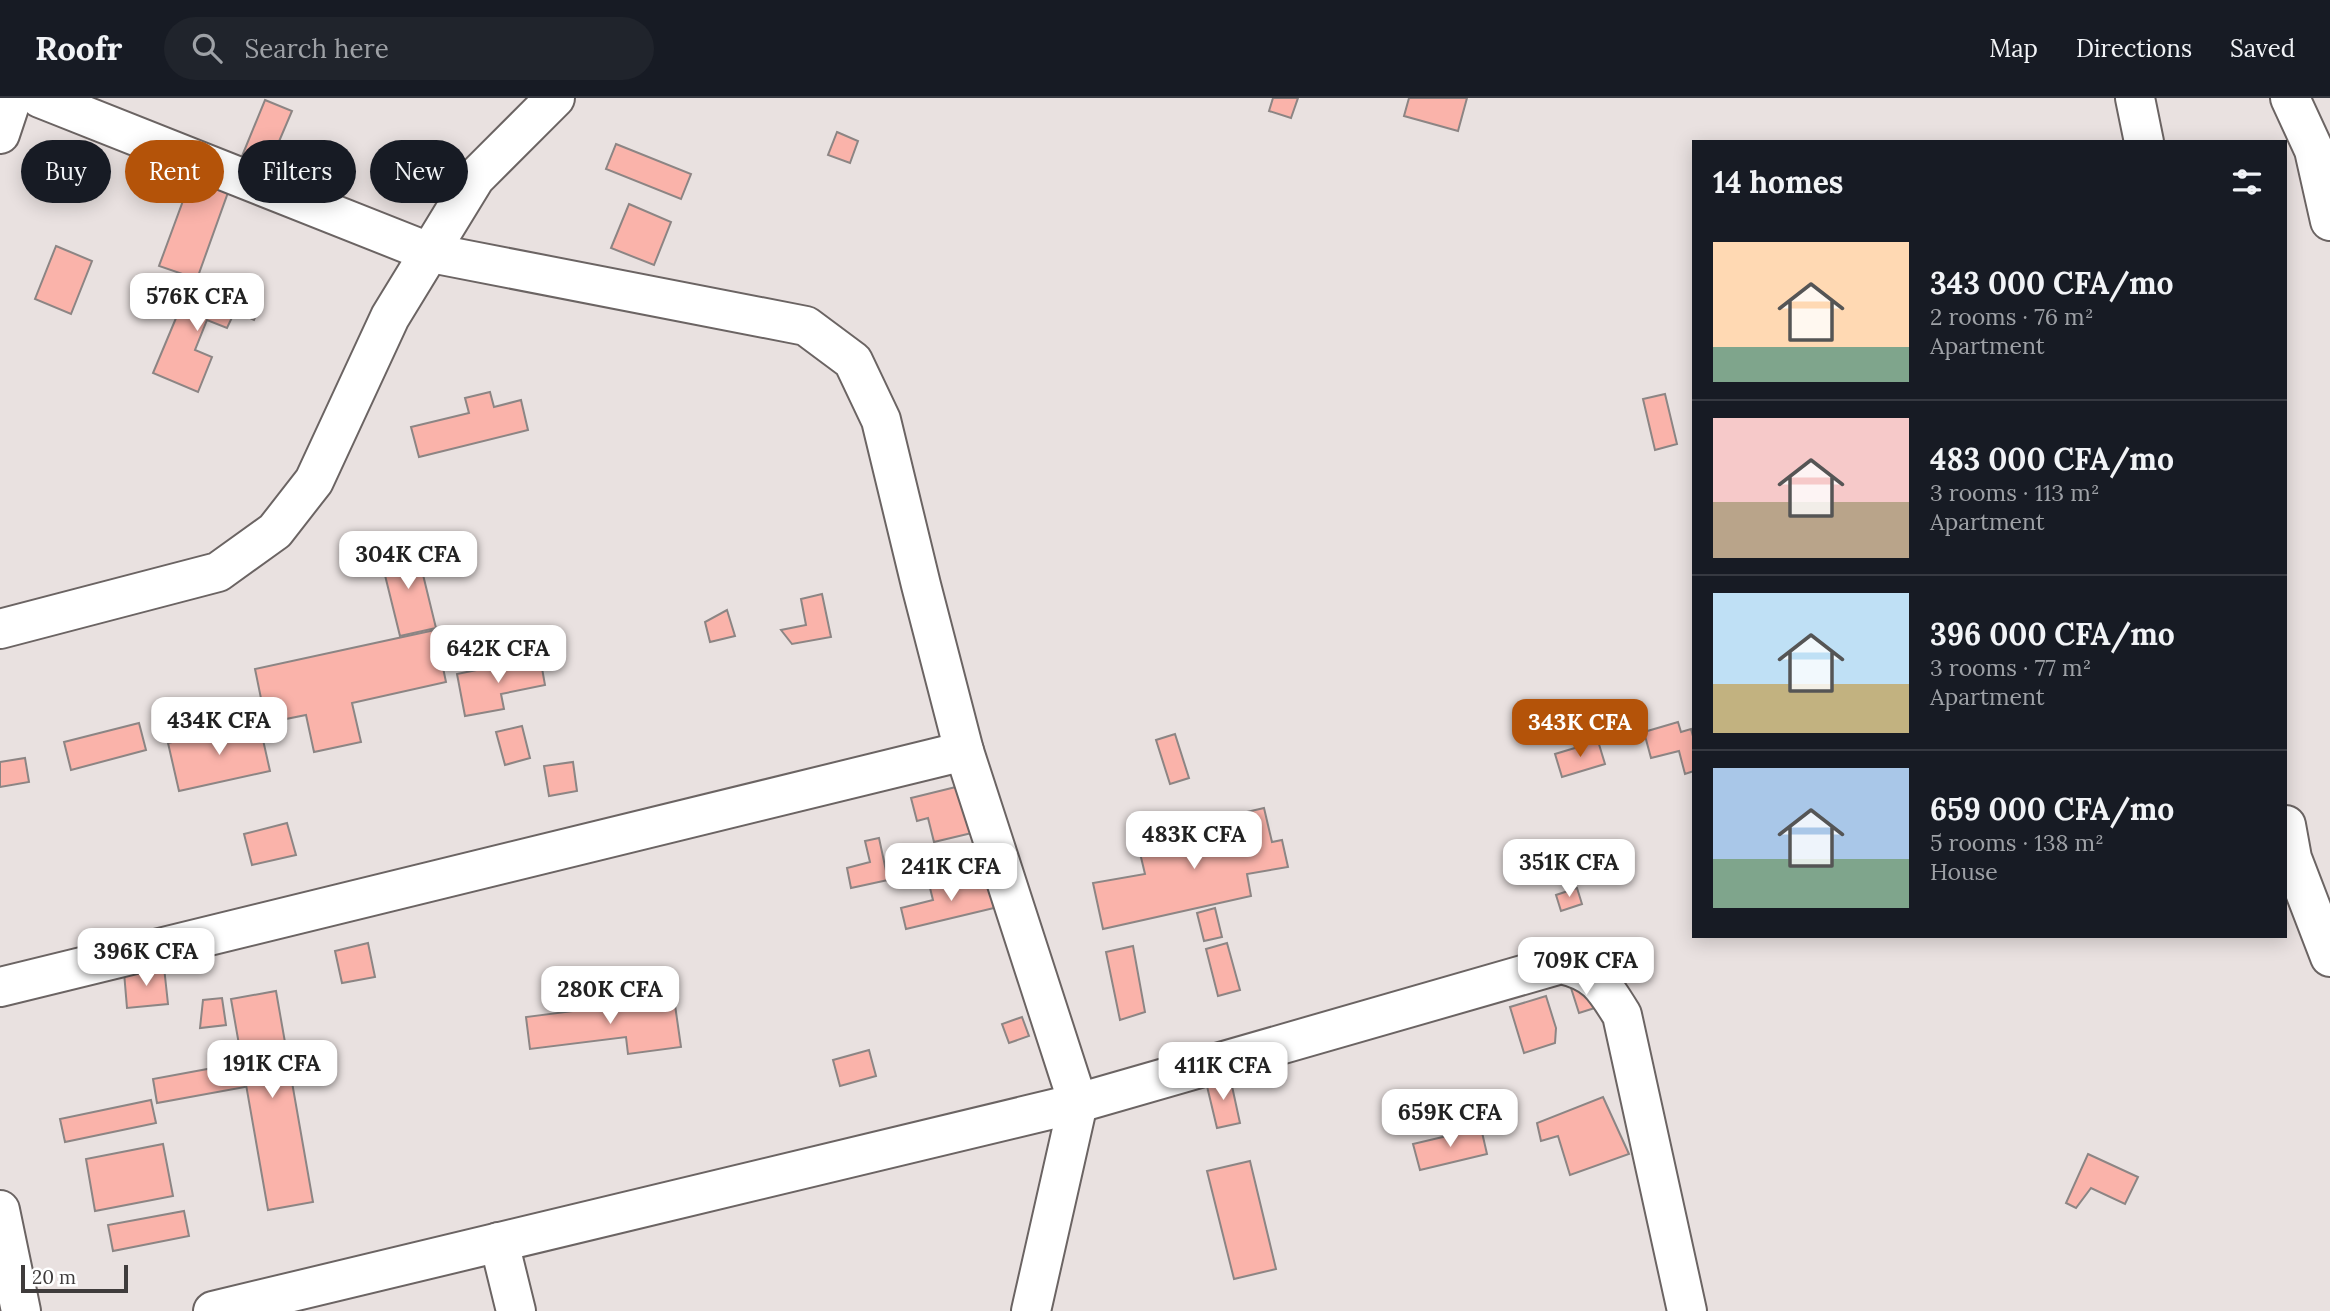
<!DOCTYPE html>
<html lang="en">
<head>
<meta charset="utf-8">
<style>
  :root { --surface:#171b24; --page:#20242c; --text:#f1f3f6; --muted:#9ea1a6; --line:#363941; --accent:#b45309 }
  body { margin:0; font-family:Lora,serif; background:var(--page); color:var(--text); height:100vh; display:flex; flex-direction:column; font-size:26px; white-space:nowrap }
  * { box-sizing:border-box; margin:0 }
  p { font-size:23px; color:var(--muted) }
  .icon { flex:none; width:38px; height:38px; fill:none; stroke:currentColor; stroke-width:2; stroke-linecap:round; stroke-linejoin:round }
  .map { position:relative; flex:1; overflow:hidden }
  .panel { position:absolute; left:1692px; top:42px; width:595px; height:798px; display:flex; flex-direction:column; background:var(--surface); border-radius:0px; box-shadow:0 4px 18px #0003 }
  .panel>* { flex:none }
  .hud { position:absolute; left:21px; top:42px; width:665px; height:63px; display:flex; gap:14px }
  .scale { position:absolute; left:21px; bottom:18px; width:107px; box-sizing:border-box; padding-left:7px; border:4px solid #3f3c3c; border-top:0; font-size:19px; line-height:24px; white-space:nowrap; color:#3f3c3c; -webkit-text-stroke:5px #fff; paint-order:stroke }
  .price { position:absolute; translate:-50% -60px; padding:0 16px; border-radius:14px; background:#fff; color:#222; font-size:23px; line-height:46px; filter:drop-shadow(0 2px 4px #0008) }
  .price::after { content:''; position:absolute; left:50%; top:42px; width:21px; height:16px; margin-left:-10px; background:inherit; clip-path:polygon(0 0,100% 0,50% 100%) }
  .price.active { background:var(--accent); color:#fff }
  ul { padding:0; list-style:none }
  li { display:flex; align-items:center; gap:21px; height:175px; padding:0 21px }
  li+li { border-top:2px solid var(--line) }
  li span { display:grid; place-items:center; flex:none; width:196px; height:140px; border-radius:0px; color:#555 }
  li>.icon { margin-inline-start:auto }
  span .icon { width:84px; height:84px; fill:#fffc; stroke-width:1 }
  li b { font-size:30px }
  h2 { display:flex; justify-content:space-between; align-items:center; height:84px; padding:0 21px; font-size:30px }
  .pill { padding:0 24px; border-radius:32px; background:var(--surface); box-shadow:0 4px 18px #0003; font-size:24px; line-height:63px }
  .pill.active { background:var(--accent); color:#fff }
  header { display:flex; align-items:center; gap:42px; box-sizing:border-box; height:98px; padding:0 35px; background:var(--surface); border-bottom:2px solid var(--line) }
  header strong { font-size:33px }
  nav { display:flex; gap:38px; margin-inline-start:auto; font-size:24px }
  .search { width:490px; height:63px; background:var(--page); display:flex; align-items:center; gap:18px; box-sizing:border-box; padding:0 24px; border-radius:38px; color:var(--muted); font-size:26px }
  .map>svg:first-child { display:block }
  .building { fill:#fab3aa; stroke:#8c8584; stroke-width:2 }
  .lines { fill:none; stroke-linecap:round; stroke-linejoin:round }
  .street-casing { stroke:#6b6463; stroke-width:42 }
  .street { stroke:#fff; stroke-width:38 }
</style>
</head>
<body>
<header>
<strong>Roofr</strong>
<div class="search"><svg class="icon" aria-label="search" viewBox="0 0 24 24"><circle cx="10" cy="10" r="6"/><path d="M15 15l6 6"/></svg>Search here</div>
<nav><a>Map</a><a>Directions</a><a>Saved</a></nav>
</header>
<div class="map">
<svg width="2330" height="1213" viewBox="0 0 2330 1213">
  <rect width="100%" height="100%" fill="#e9e1e0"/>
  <g class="building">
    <polygon points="1273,0 1298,0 1291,20 1269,13"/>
    <polygon points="1409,0 1467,0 1458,33 1404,18"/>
    <polygon points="265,2 292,13 266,74 240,63"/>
    <polygon points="837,34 858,43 850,65 828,57"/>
    <polygon points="616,46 691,76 681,101 606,71"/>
    <polygon points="194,73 231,86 197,181 159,168"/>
    <polygon points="629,106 671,124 654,167 611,150"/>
    <polygon points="56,148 92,163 71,216 35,201"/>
    <polygon points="206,186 259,209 254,222 235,213 227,230 207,222 195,252 212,259 198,294 153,275 189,189"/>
    <polygon points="490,294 494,309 521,302 528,332 419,359 411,329 469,315 465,300"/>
    <polygon points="1665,296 1677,346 1655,352 1643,301"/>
    <polygon points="416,448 436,530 400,538 380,457"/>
    <polygon points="822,496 831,539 792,546 781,532 806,527 801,501"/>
    <polygon points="727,512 735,538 710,544 705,524"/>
    <polygon points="435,532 446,584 352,605 361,644 314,654 306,617 266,625 255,571"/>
    <polygon points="540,559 545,587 501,596 504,611 465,618 457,576"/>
    <polygon points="259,624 270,673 179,693 168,645"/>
    <polygon points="1678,624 1681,634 1691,631 1694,642 1694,673 1685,676 1679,653 1651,660 1644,634"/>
    <polygon points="139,625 146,652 71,672 64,644"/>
    <polygon points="522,628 530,660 505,667 496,634"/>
    <polygon points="1175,636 1189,680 1170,686 1156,642"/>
    <polygon points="1598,643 1605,666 1562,679 1555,656"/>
    <polygon points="25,660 29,684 0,689 0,664"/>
    <polygon points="573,664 577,693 549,698 544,668"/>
    <polygon points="964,687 976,734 934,744 928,720 917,723 911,700"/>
    <polygon points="1264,710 1272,744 1282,742 1288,769 1247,776 1251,798 1103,831 1093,785 1145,776 1140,755 1183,746 1182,729"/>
    <polygon points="287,725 296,757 252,767 244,736"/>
    <polygon points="879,740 888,782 851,790 847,770 870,764 865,743"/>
    <polygon points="986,777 994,810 906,831 901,810 933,802 930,790"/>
    <polygon points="1577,790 1582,806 1561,813 1556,797"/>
    <polygon points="1215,810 1222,839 1204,843 1197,815"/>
    <polygon points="368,845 375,879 342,885 335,853"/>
    <polygon points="1227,845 1240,892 1218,898 1206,851"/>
    <polygon points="1133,848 1145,914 1120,922 1106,854"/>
    <polygon points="164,869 168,906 127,910 124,874"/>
    <polygon points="1594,884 1601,908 1579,915 1571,890"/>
    <polygon points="276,893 313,1104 268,1112 231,901"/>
    <polygon points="1546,898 1556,930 1555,945 1524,955 1510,909"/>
    <polygon points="222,900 226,927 200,930 203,902"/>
    <polygon points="674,900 681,949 628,956 626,939 530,951 526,919"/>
    <polygon points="1022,919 1029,938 1009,945 1002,926"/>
    <polygon points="869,952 876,978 840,988 833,962"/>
    <polygon points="240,965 245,989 157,1005 153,981"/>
    <polygon points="1230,979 1240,1025 1217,1030 1206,984"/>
    <polygon points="1603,999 1629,1056 1570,1077 1558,1038 1541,1043 1537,1025"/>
    <polygon points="151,1002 156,1025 65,1044 60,1021"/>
    <polygon points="1481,1030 1487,1056 1420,1072 1413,1046"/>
    <polygon points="163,1046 173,1098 95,1113 86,1061"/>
    <polygon points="2088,1056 2138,1079 2125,1106 2091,1090 2076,1110 2066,1105"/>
    <polygon points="1250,1063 1276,1171 1234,1181 1207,1073"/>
    <polygon points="184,1113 189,1138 113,1153 108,1127"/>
  </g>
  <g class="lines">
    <g class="street-casing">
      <g id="street">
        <polyline points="40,0 431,155 806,228 853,263 881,322 921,487 964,653 1078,1005 1031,1213"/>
        <polyline points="2135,0 2144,44"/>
        <polyline points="2290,0 2314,52 2330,123"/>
        <polyline points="0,36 12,0"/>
        <polyline points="0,531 218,474 275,433 314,383 390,219 475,80 555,0"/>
        <polyline points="2286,727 2292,760 2330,859"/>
        <polyline points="0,889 964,653"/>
        <polyline points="0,1112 21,1213"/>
        <polyline points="499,1144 516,1213"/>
        <path d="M213,1213L1078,1005L1561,866C1596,874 1604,888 1622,917L1687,1213"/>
      </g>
    </g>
    <use href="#street" class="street"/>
  </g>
</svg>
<div class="scale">20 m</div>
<b class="price" style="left:197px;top:235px">576K CFA</b>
<b class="price" style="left:408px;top:493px">304K CFA</b>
<b class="price" style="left:498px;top:587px">642K CFA</b>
<b class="price" style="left:219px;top:659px">434K CFA</b>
<b class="price active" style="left:1580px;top:661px">343K CFA</b>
<b class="price" style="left:1194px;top:773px">483K CFA</b>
<b class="price" style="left:1569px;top:801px">351K CFA</b>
<b class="price" style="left:951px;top:805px">241K CFA</b>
<b class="price" style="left:146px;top:890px">396K CFA</b>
<b class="price" style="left:1586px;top:899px">709K CFA</b>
<b class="price" style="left:610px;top:928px">280K CFA</b>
<b class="price" style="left:272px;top:1002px">191K CFA</b>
<b class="price" style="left:1223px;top:1004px">411K CFA</b>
<b class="price" style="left:1450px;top:1051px">659K CFA</b>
<div class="hud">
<a class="pill">Buy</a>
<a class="pill active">Rent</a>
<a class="pill">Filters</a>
<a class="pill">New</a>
</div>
<section class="panel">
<h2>14 homes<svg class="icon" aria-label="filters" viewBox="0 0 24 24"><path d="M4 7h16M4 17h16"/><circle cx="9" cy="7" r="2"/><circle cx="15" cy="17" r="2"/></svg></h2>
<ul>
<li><span style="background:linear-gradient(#ffd9b3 75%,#7fa58c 0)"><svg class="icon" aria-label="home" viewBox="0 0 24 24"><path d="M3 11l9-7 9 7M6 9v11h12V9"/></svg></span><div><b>343 000 CFA/mo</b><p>2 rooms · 76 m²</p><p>Apartment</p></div></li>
<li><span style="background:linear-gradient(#f6c9c9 60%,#b9a48a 0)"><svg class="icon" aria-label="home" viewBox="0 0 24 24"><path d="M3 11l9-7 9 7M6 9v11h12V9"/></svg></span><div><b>483 000 CFA/mo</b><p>3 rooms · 113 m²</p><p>Apartment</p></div></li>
<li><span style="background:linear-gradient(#bfe0f5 65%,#c2b280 0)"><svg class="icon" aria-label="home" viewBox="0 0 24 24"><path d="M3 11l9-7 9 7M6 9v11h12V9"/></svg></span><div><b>396 000 CFA/mo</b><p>3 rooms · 77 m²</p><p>Apartment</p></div></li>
<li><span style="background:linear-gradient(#a9c7e8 65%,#7fa58c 0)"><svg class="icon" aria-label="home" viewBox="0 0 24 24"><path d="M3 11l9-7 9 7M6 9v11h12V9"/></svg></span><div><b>659 000 CFA/mo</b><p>5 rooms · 138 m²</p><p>House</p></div></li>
</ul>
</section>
</div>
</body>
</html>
